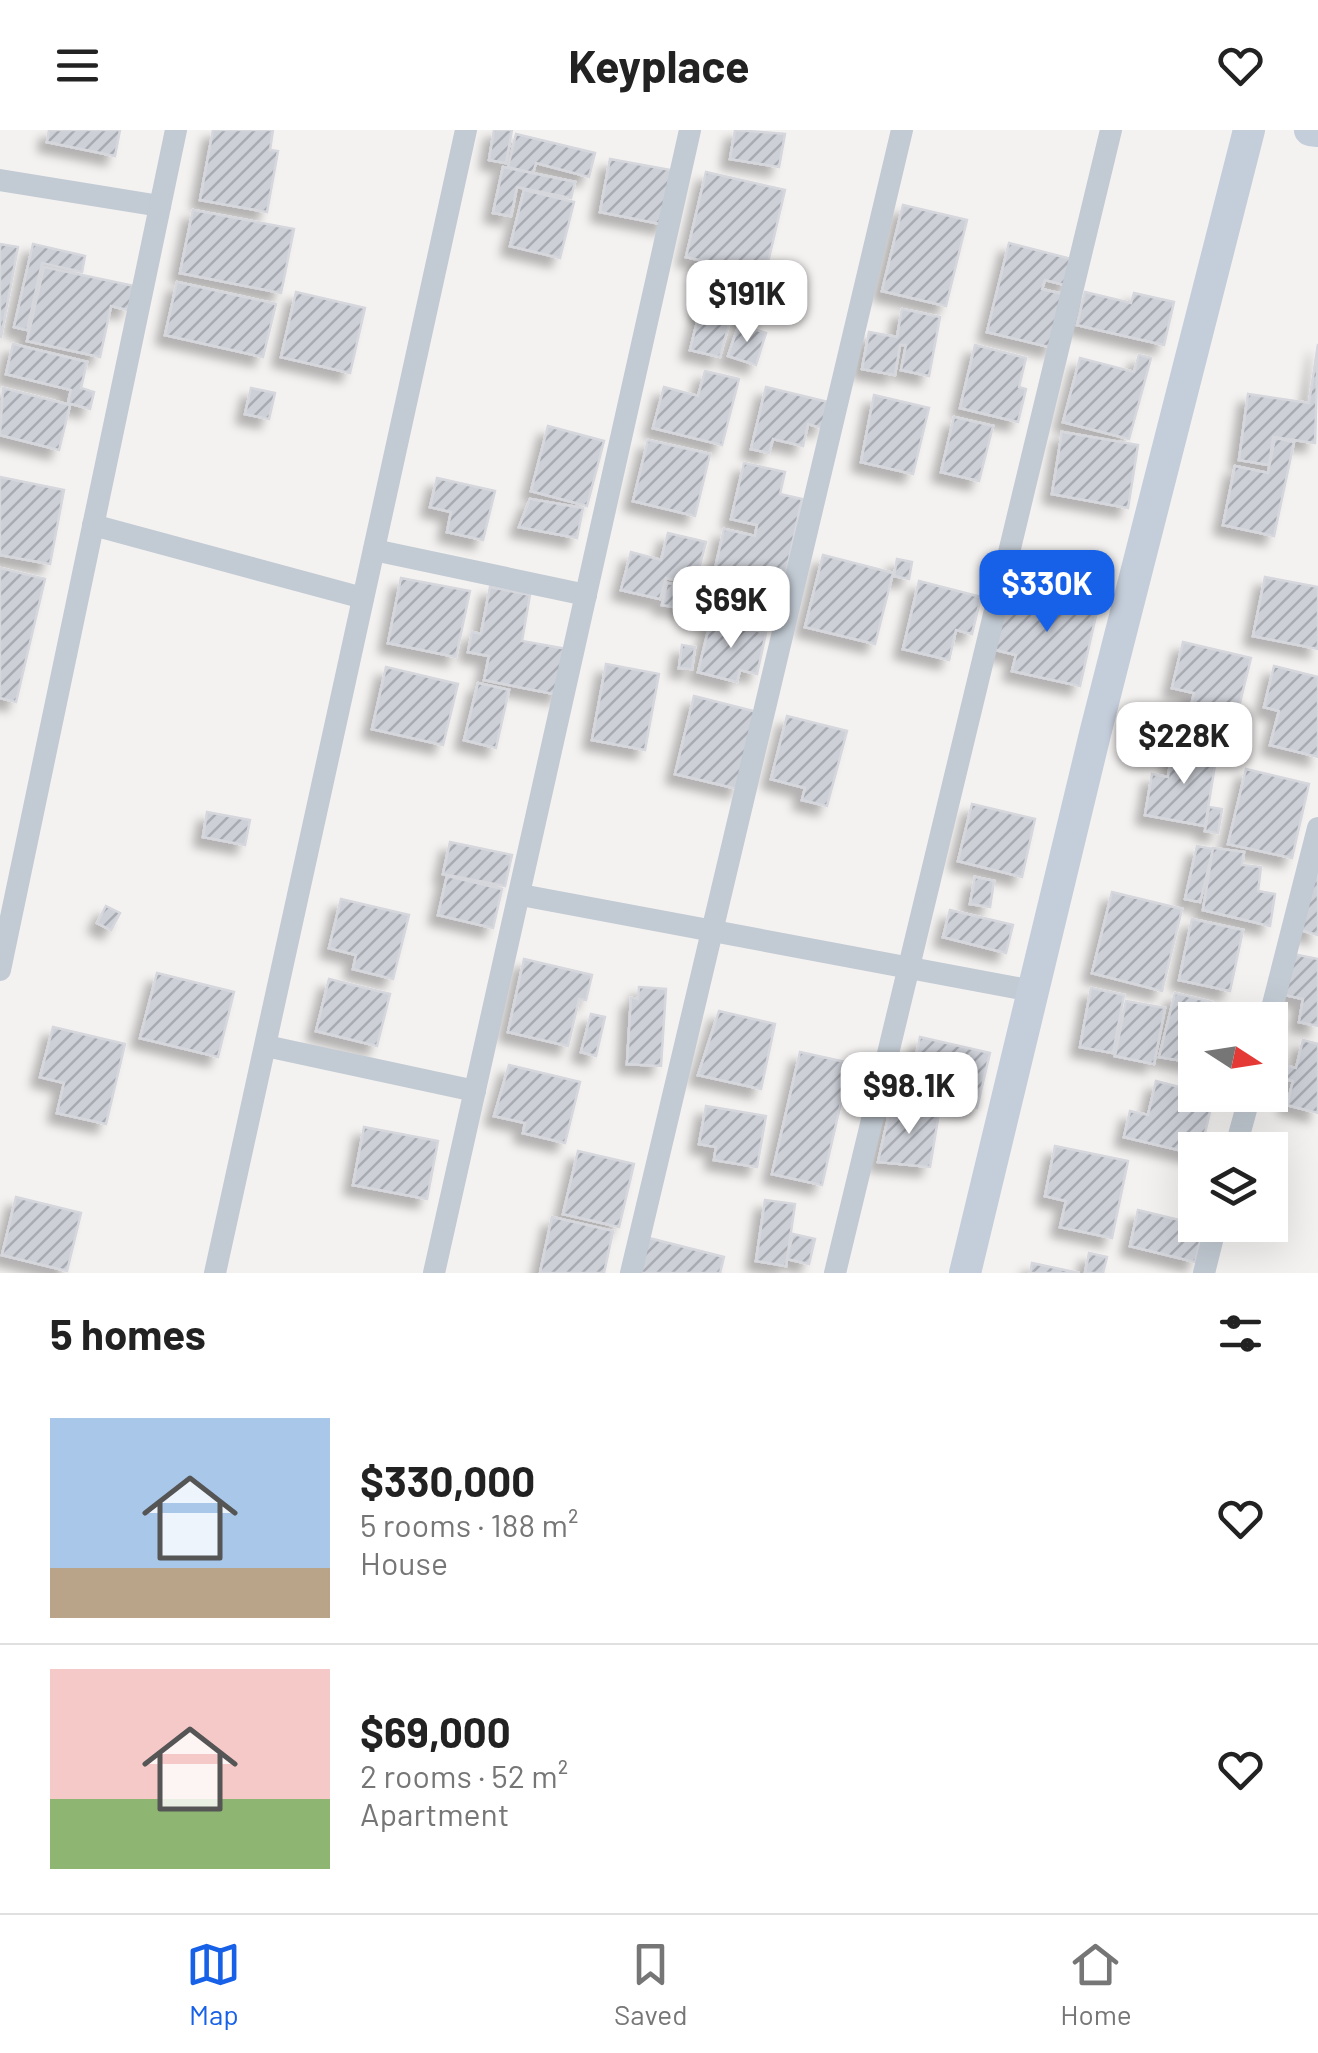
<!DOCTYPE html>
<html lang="en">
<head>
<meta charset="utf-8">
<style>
  :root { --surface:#fff; --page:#f2f2f2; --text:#222; --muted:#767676; --line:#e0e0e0; --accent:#1761e8 }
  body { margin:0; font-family:Barlow,sans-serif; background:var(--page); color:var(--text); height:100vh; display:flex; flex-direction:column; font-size:38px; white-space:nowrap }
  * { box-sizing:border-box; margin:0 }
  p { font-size:32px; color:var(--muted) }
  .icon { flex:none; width:55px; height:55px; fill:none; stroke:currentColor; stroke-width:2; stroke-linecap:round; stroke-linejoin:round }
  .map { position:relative; height:1143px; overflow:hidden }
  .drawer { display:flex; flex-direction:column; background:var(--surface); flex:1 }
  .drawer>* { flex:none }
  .needle { width:65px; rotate:102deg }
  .tools { position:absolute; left:1178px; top:872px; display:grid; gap:20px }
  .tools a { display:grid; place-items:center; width:110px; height:110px; border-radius:0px; background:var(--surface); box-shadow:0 10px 40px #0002; font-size:50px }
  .price { position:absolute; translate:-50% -85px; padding:0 22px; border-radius:20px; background:#fff; color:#222; font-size:32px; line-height:65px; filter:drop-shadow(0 2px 5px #0008) }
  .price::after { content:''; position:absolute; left:50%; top:60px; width:30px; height:22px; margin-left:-15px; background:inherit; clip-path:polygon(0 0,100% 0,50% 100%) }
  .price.selected { background:var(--accent); color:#fff }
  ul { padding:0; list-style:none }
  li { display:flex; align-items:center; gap:30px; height:250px; padding:0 50px }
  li+li { border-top:2px solid var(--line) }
  li span { display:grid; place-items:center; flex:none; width:280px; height:200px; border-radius:0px; color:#555 }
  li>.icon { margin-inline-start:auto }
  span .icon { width:120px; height:120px; fill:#fffc; stroke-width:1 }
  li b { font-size:42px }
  h2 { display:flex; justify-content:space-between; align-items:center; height:120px; padding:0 50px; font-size:42px }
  header { display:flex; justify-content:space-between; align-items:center; height:130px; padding:0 50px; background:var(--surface); font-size:45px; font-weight:700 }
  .dock { display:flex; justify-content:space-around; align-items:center; height:140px; border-top:2px solid var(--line); background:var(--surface); font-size:28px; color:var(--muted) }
  .dock a { display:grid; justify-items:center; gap:5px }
  .dock .selected { color:var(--accent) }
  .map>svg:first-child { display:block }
  .building { fill:url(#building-hatch); stroke:#d5d7dd; stroke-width:2.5; filter:url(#shadow) }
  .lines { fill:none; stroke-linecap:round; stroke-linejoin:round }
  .street { stroke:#c2cad3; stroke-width:22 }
  .secondary { stroke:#c4cdda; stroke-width:32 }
</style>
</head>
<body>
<header><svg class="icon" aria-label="menu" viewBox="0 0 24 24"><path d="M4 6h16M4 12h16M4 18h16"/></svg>Keyplace<svg class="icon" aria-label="heart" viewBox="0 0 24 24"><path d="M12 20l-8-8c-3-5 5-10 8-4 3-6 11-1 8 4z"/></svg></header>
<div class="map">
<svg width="1318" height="1143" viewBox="0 0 1318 1143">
  <defs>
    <pattern id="building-hatch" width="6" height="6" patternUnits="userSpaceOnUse" patternTransform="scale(2.5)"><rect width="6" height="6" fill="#cdd0d7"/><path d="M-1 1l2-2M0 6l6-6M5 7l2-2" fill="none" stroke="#a8abb2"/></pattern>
    <filter id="shadow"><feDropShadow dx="-9" dy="9" stdDeviation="5" flood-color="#0004"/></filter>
  </defs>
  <rect width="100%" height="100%" fill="#f4f2f1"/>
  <g class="building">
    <polygon points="49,0 120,0 115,26 47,12"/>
    <polygon points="213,0 273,0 270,20 278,21 267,82 200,70"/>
    <polygon points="494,0 512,0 506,33 489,30"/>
    <polygon points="735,0 785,4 779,37 730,29"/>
    <polygon points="516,4 595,23 589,47 536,33 533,43 508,37"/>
    <polygon points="610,29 676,41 666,95 600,82"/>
    <polygon points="503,37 575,52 571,68 517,57 511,86 493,83"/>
    <polygon points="706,42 785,60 765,145 686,127"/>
    <polygon points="524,60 574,72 560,128 510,116"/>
    <polygon points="903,75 967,90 946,176 882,161"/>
    <polygon points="193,80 294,99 281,163 180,143"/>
    <polygon points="1009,113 1075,130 1069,156 1045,150 1042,159 1066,165 1053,218 987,202"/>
    <polygon points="0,114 18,117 1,207 0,207"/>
    <polygon points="33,114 85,126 82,142 42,133 27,200 14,197"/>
    <polygon points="44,137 134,156 128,180 111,176 100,227 27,211"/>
    <polygon points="177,152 276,174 263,227 165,205"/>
    <polygon points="706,156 737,164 720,227 690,220"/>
    <polygon points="296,162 365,178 350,243 281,227"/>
    <polygon points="1085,162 1131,173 1134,163 1174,172 1164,215 1077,195"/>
    <polygon points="743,174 762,179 758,193 740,188"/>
    <polygon points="902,179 940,187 929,246 901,240 906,215 900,215 895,245 862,239 869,202 897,207"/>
    <polygon points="739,194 766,203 756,235 728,226"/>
    <polygon points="13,214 87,232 81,258 94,262 90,279 68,273 71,260 6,244"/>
    <polygon points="1318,214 1315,313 1273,307 1269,335 1239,330 1248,264 1309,273"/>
    <polygon points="975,215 1026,228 1019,257 1026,259 1018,292 960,278"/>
    <polygon points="1139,225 1151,228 1129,309 1063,292 1080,228 1134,242"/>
    <polygon points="705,241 739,249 722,315 653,298 664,257 698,266"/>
    <polygon points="766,257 828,272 822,298 808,294 803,316 773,309 769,323 751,319"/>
    <polygon points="3,258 70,275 59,320 0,305"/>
    <polygon points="251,258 275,263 269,289 245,284"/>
    <polygon points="874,265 929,278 913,344 861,332"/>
    <polygon points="954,287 993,296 979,351 941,342"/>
    <polygon points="548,296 604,311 587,376 531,361"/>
    <polygon points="1062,302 1138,315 1128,378 1052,364"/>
    <polygon points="1275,308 1294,312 1274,406 1223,395 1235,336 1268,343"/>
    <polygon points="648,310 710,324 695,386 633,371"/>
    <polygon points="744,333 785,342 780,364 802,369 776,489 707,474 724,399 755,406 757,395 731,389"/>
    <polygon points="0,347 64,360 50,434 0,425"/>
    <polygon points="437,348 495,361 483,410 447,402 451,382 430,377"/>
    <polygon points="530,369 583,378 577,408 519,397"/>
    <polygon points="668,403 706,412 695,455 666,448 660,469 621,460 631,422 661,430"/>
    <polygon points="823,425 893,443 875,514 805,497"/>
    <polygon points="897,429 912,432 909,449 894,446"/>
    <polygon points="0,438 45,449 16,572 0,568"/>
    <polygon points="1265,447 1318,457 1318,519 1253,506"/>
    <polygon points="401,448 470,461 456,527 388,513"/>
    <polygon points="919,451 981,467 972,504 956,500 949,530 903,519"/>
    <polygon points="667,453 690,457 686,479 662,475"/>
    <polygon points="490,457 530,465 522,511 567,519 559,565 484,550 489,526 468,522 472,502 481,504"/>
    <polygon points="1005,458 1076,474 1078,463 1100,468 1080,556 1012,541 1016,525 992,519"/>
    <polygon points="711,489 766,503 757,544 740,540 737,552 698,542"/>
    <polygon points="1183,512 1251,528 1232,605 1187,594 1194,563 1172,558"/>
    <polygon points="682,515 695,517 692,539 679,538"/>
    <polygon points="606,534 659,544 645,620 592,610"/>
    <polygon points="1274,536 1318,547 1318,627 1270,615 1279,581 1264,577"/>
    <polygon points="386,537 458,554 443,615 372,599"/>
    <polygon points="478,553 509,560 496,618 464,610"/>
    <polygon points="694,566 757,582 738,659 675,644"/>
    <polygon points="787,586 847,601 827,676 802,670 805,658 771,649"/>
    <polygon points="1173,615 1217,623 1205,696 1145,685 1152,644 1168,647"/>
    <polygon points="1246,639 1309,654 1292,728 1228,714"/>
    <polygon points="972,674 1035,689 1022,747 958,731"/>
    <polygon points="1209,677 1222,679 1218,703 1205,701"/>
    <polygon points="207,682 250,690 245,715 203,707"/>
    <polygon points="450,712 512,725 505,756 443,744"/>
    <polygon points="1197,716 1213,719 1200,772 1185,769"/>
    <polygon points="1213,718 1244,722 1242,735 1261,737 1258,761 1275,764 1270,796 1203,780"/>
    <polygon points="1318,732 1318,805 1300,800"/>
    <polygon points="447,746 502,759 493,798 438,785"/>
    <polygon points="975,747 994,751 990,777 970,774"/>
    <polygon points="1112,762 1182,779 1162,861 1092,843"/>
    <polygon points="341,769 409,785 393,849 353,839 356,825 329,818"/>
    <polygon points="106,776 120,783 111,800 97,793"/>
    <polygon points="950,780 1013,795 1006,823 943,807"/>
    <polygon points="1192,789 1243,800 1230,861 1179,850"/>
    <polygon points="1293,824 1318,829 1318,896 1299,892 1303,869 1285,865"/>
    <polygon points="524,829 592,845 586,870 579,869 568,916 508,902"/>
    <polygon points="157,843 234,862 218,927 140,908"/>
    <polygon points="329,849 390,864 377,916 316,901"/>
    <polygon points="639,857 666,859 661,936 627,934 631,868 638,869"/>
    <polygon points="1091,858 1124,865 1113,923 1080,917"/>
    <polygon points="1175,863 1212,872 1223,890 1195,890 1195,933 1159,927"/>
    <polygon points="1126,871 1165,878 1154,934 1115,926"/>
    <polygon points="719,881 775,894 761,959 698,945"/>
    <polygon points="591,884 605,887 596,926 581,922"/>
    <polygon points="53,897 125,914 106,994 57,983 64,953 40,947"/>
    <polygon points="920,907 990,923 977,978 908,962"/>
    <polygon points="1303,910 1318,914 1318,983 1287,975 1293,951 1271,946 1274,933 1296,938"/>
    <polygon points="800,922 850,933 822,1055 772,1044"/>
    <polygon points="509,935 580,952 565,1013 523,1003 525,993 494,986"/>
    <polygon points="1156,951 1195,961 1195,965 1214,965 1201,1020 1195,1024 1124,1007 1130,981 1148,985"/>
    <polygon points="891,975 939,983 930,1037 878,1032"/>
    <polygon points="706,976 766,986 757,1037 714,1030 716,1017 699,1014"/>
    <polygon points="364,997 438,1011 427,1069 353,1055"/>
    <polygon points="1055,1016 1128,1031 1112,1108 1060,1097 1066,1071 1045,1066"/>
    <polygon points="578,1021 634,1034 619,1097 563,1084"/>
    <polygon points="16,1067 81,1083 67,1141 2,1125"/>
    <polygon points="765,1070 795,1074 786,1136 756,1131"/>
    <polygon points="1138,1080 1204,1096 1195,1132 1130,1116"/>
    <polygon points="552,1087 613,1101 604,1143 540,1143"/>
    <polygon points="793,1104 815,1109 809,1134 787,1129"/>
    <polygon points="649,1108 724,1127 720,1143 640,1143"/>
    <polygon points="1089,1123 1107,1127 1103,1143 1085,1143"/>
    <polygon points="1032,1133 1079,1143 1030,1143"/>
  </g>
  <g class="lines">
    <g class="street">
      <polyline points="0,50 160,76"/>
      <polyline points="93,395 363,468"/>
      <polyline points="374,420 586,465"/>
      <polyline points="521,765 1033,861"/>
      <polyline points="0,840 176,0"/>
      <polyline points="1269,890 1318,698"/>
      <polyline points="266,916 475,961"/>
      <polyline points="1235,1020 1250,965"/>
      <polyline points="215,1143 466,0"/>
      <polyline points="434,1143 690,0"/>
      <polyline points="631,1143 902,0"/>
      <polyline points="835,1143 1111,0"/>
      <polyline points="1204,1143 1216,1095"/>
    </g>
    <g class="secondary">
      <polyline points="1310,0 1318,1"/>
      <polyline points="965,1143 1095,604 1249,0"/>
    </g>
  </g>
</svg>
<div class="tools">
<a><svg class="needle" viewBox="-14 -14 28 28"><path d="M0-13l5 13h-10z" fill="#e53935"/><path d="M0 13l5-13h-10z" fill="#767676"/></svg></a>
<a><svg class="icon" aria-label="layers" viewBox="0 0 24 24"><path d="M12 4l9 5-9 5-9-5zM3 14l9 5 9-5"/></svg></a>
</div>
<b class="price" style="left:747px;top:215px">$191K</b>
<b class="price selected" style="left:1047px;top:505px">$330K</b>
<b class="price" style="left:731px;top:521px">$69K</b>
<b class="price" style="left:1184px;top:657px">$228K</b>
<b class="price" style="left:909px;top:1007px">$98.1K</b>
</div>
<section class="drawer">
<h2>5 homes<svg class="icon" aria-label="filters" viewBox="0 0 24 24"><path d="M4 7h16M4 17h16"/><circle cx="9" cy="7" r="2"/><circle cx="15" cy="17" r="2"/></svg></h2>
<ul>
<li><span style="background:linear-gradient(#a9c7e8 75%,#b9a48a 0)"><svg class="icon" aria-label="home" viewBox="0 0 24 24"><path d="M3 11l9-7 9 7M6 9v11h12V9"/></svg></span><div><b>$330,000</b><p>5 rooms · 188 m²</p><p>House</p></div><svg class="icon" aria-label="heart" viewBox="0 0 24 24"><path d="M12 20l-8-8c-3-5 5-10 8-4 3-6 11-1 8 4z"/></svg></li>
<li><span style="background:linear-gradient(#f6c9c9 65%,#8fb573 0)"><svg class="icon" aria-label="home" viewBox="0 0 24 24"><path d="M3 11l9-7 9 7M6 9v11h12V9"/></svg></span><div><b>$69,000</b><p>2 rooms · 52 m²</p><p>Apartment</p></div><svg class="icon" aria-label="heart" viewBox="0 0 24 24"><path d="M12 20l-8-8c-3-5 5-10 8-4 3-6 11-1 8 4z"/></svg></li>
</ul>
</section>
<nav class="dock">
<a class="selected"><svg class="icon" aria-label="map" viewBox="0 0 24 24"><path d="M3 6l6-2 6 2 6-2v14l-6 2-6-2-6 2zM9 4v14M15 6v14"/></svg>Map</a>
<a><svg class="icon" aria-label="saved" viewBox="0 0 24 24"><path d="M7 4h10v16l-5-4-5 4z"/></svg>Saved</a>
<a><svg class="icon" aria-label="home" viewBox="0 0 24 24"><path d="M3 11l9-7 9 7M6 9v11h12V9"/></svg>Home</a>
</nav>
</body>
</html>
